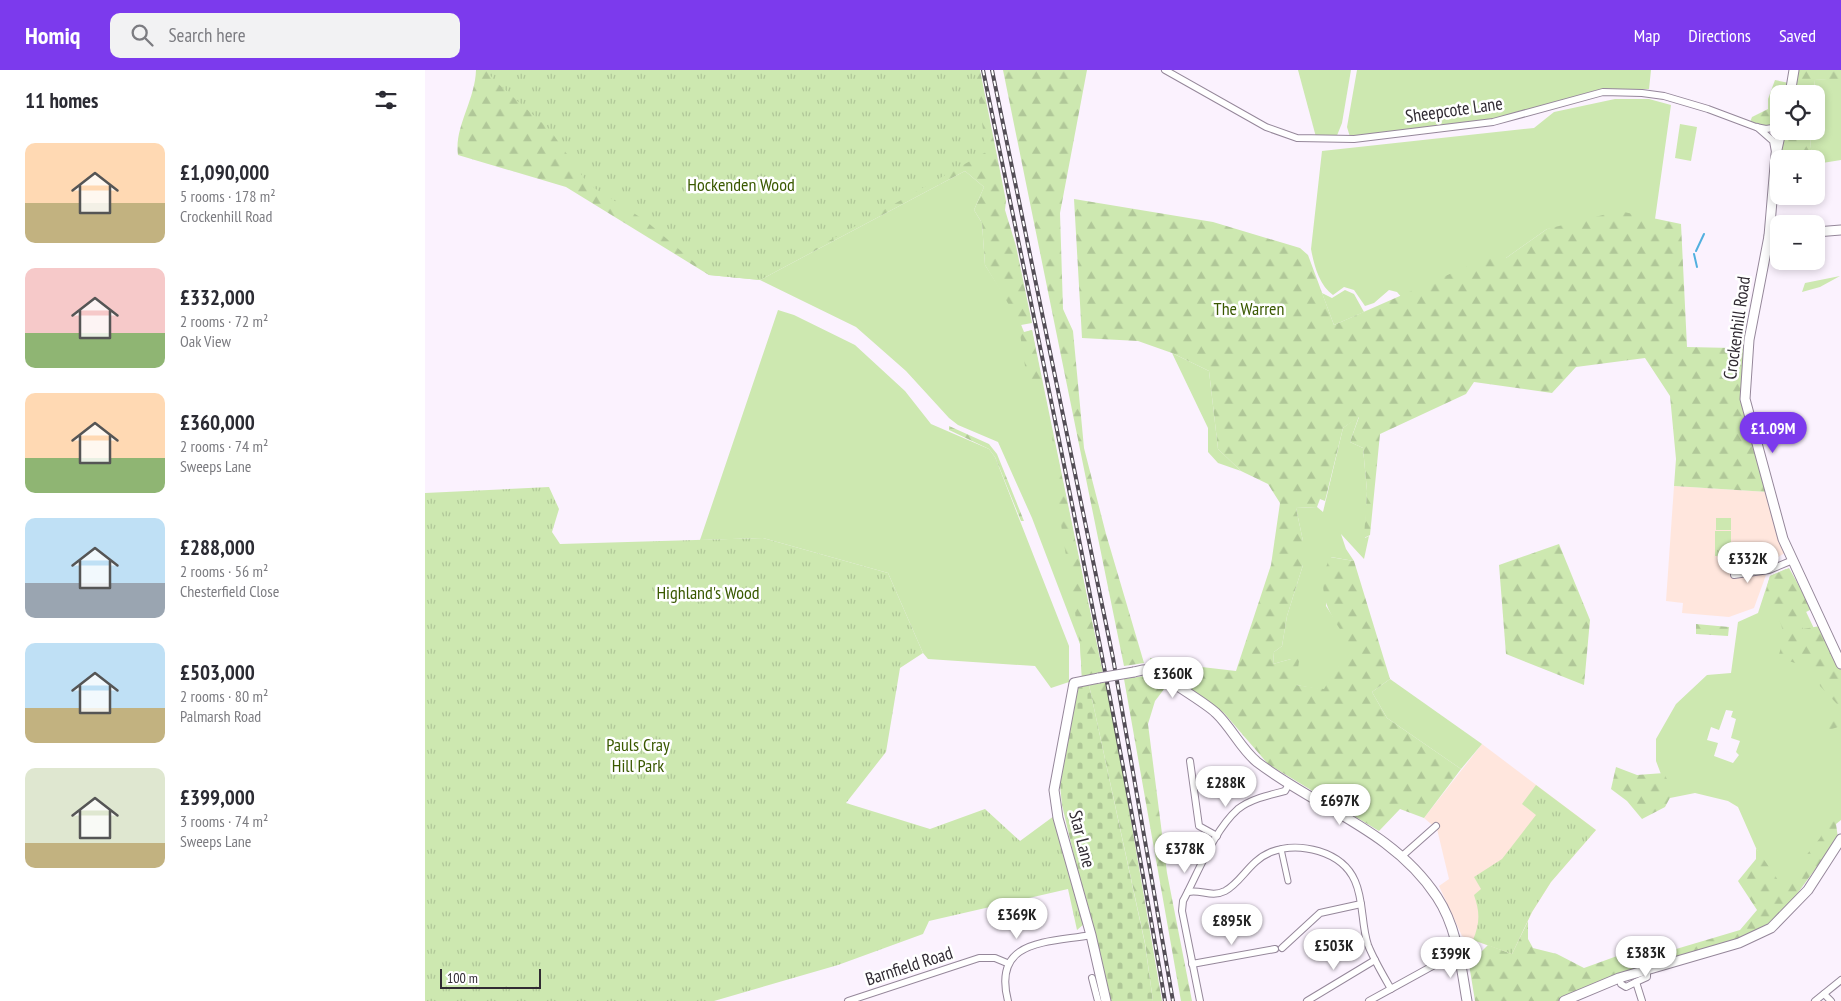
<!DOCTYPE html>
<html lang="en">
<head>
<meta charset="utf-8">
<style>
  :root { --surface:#fff; --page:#f2f2f3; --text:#2b2b33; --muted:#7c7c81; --accent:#7c3aed }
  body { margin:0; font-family:"PT Sans Narrow",sans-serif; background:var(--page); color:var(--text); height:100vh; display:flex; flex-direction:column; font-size:19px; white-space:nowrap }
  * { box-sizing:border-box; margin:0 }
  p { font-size:16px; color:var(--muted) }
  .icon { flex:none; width:28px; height:28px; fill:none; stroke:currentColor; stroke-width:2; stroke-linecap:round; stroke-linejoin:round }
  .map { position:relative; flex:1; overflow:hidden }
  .panel { display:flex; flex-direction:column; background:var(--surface); width:425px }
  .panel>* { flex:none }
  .fabs { position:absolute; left:1345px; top:15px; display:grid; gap:10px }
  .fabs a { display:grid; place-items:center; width:55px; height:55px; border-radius:10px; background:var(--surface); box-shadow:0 2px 8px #0003; font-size:25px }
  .scale { position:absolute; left:15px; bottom:12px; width:101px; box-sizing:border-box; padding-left:5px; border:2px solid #312b33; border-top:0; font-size:14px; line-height:18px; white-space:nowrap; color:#312b33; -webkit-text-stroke:4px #fff; paint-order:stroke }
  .price { position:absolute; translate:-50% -42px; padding:0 11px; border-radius:18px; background:#fff; color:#222; font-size:16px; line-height:32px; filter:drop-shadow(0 1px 2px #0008) }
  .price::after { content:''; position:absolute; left:50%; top:30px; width:15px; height:11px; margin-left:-8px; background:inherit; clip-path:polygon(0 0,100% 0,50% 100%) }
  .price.on { background:var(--accent); color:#fff }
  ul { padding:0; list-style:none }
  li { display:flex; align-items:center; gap:15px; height:125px; padding:0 25px }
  li span { display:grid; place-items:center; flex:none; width:140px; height:100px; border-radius:10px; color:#555 }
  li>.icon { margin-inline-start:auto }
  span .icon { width:60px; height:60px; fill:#fffc; stroke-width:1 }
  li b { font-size:21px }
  h2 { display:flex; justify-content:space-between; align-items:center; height:60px; padding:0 25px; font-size:21px }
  header { display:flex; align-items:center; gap:30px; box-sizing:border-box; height:70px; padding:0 25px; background:var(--accent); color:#fff }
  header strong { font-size:24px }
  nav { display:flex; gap:28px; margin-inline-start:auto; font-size:18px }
  .search { width:350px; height:45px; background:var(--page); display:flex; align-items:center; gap:12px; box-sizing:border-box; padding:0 18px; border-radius:10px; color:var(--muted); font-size:19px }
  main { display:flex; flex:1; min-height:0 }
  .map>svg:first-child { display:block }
  .education { fill:#ffe6dd }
  .green { fill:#cde8b0; fill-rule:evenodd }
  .forest { fill:url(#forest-firs) }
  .cemetery { fill:url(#cemetery-stones) }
  .park { fill:url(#park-tufts) }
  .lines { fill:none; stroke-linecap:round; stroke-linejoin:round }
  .stream { stroke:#52b0df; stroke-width:2 }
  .pedestrian-casing { stroke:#95879a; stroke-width:7 }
  .minor-casing { stroke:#95879a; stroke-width:8 }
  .tertiary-casing { stroke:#95879a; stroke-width:11 }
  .secondary-casing { stroke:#95879a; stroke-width:11 }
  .pedestrian { stroke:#fff; stroke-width:5 }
  .minor { stroke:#fff; stroke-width:6 }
  .tertiary { stroke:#fff; stroke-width:9 }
  .secondary { stroke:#fff; stroke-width:9 }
  .rail-casing { stroke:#534d56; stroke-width:4 }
  .rail { stroke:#fff; stroke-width:2; stroke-dasharray:5.5; stroke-linecap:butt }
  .tertiary-bridge-casing { stroke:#95879a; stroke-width:11; stroke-linecap:butt }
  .tertiary-bridge { stroke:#fff; stroke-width:9 }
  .labels { text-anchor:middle; stroke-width:5; stroke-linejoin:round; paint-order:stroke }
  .street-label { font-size:18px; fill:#312b33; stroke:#fff }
  .park-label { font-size:18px; fill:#3a5900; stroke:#fff }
</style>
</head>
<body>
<header>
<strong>Homiq</strong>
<div class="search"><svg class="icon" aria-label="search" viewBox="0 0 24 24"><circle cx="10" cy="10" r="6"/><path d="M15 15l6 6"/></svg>Search here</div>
<nav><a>Map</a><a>Directions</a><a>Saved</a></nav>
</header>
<main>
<section class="panel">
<h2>11 homes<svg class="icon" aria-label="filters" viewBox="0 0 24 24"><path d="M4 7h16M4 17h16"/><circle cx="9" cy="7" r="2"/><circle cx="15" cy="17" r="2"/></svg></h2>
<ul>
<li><span style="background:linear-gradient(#ffd9b3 60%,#c2b280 0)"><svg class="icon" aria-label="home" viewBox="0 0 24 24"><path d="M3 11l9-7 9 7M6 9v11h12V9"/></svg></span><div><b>£1,090,000</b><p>5 rooms · 178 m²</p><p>Crockenhill Road</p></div></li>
<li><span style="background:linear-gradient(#f6c9c9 65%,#8fb573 0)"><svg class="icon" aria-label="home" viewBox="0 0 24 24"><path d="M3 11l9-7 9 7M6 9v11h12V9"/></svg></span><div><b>£332,000</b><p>2 rooms · 72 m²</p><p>Oak View</p></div></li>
<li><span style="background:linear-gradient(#ffd9b3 65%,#8fb573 0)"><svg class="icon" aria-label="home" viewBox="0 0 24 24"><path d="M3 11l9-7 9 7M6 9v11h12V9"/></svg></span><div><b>£360,000</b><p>2 rooms · 74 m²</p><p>Sweeps Lane</p></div></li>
<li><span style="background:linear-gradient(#bfe0f5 65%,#9aa5b1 0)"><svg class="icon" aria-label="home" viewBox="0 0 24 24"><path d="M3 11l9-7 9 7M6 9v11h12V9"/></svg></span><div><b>£288,000</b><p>2 rooms · 56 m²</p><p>Chesterfield Close</p></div></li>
<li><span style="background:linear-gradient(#bfe0f5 65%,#c2b280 0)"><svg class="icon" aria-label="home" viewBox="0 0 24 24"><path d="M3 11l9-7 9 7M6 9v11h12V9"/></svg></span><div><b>£503,000</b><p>2 rooms · 80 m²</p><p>Palmarsh Road</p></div></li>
<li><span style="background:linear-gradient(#dfe7d0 75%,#c2b280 0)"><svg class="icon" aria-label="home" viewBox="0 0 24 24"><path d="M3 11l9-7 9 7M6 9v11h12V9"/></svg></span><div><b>£399,000</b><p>3 rooms · 74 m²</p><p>Sweeps Lane</p></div></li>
</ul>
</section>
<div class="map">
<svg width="1416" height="931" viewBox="0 0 1416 931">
  <defs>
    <pattern id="forest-firs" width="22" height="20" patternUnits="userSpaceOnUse" patternTransform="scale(1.25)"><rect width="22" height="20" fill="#cde8b0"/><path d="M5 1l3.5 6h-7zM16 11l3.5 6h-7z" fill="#b0c798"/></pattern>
    <pattern id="cemetery-stones" width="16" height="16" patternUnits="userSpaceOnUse" patternTransform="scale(1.25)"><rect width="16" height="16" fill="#cde8b0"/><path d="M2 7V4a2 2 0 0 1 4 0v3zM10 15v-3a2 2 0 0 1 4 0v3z" fill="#b0c798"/></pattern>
    <pattern id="park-tufts" width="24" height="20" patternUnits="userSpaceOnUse" patternTransform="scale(1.25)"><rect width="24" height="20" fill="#cde8b0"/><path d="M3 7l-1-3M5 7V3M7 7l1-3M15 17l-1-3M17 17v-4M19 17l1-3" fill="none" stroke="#b0c798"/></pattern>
  </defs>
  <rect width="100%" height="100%" fill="#fbf2fe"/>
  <g class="education">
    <polygon points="1249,416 1343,422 1360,483 1334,498 1335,505 1341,505 1329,538 1304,547 1257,543 1258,533 1241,531"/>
    <polygon points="1057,674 1171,760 1126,812 1107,842 1087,884 1037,866 1014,816 1024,809 1012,759 999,748"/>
  </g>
  <g class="green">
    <polygon points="873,0 926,0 917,53 911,68 891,67"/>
    <polygon points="932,0 1226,0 1224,19 1172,20 1079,47 925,67 922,57"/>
    <polygon points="1416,8 1416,90 1391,94 1391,89 1387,89 1385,68 1394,66 1389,10"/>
    <path d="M1190,29H1224L1246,35L1230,149L1122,159L1081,188L978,229L972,222L964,220L949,233L940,236L929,220L919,217L908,225C894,215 889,195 886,179L897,81L1109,58L1129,42Z"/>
    <polygon points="1255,54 1272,57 1266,91 1250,88"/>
    <polygon points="540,101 559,117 549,140 557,153 560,195 593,247 599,262 607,260 678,604 657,609 655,574 607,448 573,372 533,355 524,348 481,301 431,257 335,210"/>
    <polygon points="1415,206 1395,217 1377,222 1380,213"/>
    <polygon points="920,220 929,224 939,242 909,255 897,223 907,228"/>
    <polygon points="353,240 369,245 430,275 480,321 506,354 564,379 570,387 644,576 644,612 626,618 610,596 503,589 498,583 463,503 338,468 275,470"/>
    <polygon points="747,283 784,301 793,379 816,401 793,393 783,382 783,358"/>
    <polygon points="934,346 925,372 938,378 942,421 940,468 944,466 939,489 916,464 921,479 929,491 906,487 901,536 927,576 899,620 871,615 866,589 848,594 849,582 857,576 862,546 878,495 878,471 871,438 892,437 898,442 918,358"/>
    <rect x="1291" y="448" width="15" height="12"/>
    <path d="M1361,499L1408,599L1416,623V739L1361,833L1331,778L1313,737L1303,731L1270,723L1245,728L1231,691V669L1251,634L1282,605L1306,603L1313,552L1333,543L1345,506ZM1301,640L1308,641L1306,647L1311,649L1306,668L1315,671L1311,682L1314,685L1308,693L1289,686L1293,673L1282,670L1286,657L1294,660Z"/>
    <polygon points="965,609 1057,674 1036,699 962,648 947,622"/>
  </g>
  <g class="forest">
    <path d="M51,0H555L581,131L580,140L591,176L607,253L596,255L560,195L557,153L549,140L559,117L540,101L335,210L284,205L141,117L33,85C29,57 50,31 51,0Z"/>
    <polygon points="578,0 662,0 635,143 638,239 648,261 659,378 681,464 719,593 699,596"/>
    <polygon points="1370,0 1416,0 1416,9 1389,10 1390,24 1365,24"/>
    <polygon points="1350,10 1364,13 1362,24 1354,24 1354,54 1341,57 1325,52 1327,47 1343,39 1343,29"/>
    <polygon points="1391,33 1394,66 1385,68 1387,89 1354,89 1357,61 1391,61"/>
    <path d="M649,129L788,152L875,178L883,185L909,255L1068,185L1081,188L1122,159L1194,141L1256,154L1262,277L1308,278L1320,261L1316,326L1343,422L1249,416L1251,389L1245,326L1220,288L1151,297L1127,323L1049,312L1041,324L955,364L945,465L939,468L942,421L938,378L925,372L934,347L918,358L900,431L895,429L892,437L871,438L878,471V495L862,546L857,576L849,582L848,594L866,589L875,583L871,615L899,619L926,576C906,545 888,525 905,487L929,491L965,609L947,622L962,648L1036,699L999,748L975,739L954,761L843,694L799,643L725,596V588L751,594L811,601L846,495L855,433L843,414L816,401L793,379L784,301L747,283L713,271L657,268Z"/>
    <polygon points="607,260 617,313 610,322 603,315 595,264"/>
    <polygon points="626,355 678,604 657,609 655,574 635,448"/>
    <polygon points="524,356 564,374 572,384 599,451 596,451 570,387 564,379 524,360"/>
    <polygon points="1134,474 1165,550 1159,615 1081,584 1074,495"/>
    <path d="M1364,498L1387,539L1373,546L1378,559L1395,556L1416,600V656L1404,660L1401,639L1412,634L1395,616L1391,599L1353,588C1362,560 1359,551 1338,532L1345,506Z"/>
    <polygon points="1271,554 1304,557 1303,566 1271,564"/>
    <polygon points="726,605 743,614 730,631 723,654 742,803 767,931 756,931 699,609"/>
    <polygon points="682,612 737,931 728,931 720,873 664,615"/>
    <polygon points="1191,697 1212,705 1239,703 1248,722 1240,737 1217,749 1202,731 1186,719"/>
    <polygon points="1416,731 1416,750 1411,754 1413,768 1372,824 1348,851 1318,867 1133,931 1050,931 1044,894 1063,875 1087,884 1103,851 1103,869 1108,878 1132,884 1159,898 1242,868 1241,882 1315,860 1332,840 1313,811 1331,789 1331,778 1357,816 1395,768"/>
  </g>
  <polygon class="cemetery" points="664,615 720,874 728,931 683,931 637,735 635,715 652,617"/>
  <g class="park">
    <polygon points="61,0 550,0 561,82 335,210 284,205 221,151 163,114 125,60 69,10"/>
    <polygon points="124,417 134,439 127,462 135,474 338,468 463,503 498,583 475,598 461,682 421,733 505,759 560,739 595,771 629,746 659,854 652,860 643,819 504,851 498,864 413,895 289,931 0,931 0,423"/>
    <polygon points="1290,461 1306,461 1306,487 1290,486"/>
    <path d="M1111,715L1171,760L1126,812L1107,842L1087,884L1048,870C1055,853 1055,842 1049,825L1056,819L1049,807L1077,789L1111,745L1097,734Z"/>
  </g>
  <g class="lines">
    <g class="stream">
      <polyline points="1271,181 1279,164"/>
      <polyline points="1269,184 1272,197"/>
    </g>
    <g class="pedestrian-casing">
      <polyline id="pedestrian" points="856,779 863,811"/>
    </g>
    <g class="minor-casing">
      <g id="minor">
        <polyline points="740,0 841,57 872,68 929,69 1068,52 1178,22 1217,23 1239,26 1283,39 1331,57 1341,59 1354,57"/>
        <polyline points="1332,57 1348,71 1350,82"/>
        <polyline points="1309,505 1344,500 1368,490"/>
        <polyline points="765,691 774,756 792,766"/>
        <polyline points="976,787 1011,756"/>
        <path d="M763,822C776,819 786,828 800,821C817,812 824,791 846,782C874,771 917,781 930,811C939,831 936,854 943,875C949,890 958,905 966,919"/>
        <polyline points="857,878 895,843 936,834"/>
        <polyline points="767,894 850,879"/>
        <polyline points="667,908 673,931"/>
        <polyline points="1194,908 1196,914 1201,917 1211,912 1217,931"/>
        <polyline points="1211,912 1222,907 1222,899"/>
        <polyline points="1399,924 1406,931"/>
        <polyline points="423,931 554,888 570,888 582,893"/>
        <path d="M583,931C567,869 622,873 666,865"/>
        <path d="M775,931L757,841L758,831C773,803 789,760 813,739C826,729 844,725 860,721L864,714"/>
        <polyline points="882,931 950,890"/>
        <polyline points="944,931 1033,882"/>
        <polyline points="1390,931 1416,910"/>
      </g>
    </g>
    <g class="tertiary-casing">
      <g id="tertiary">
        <polyline points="1346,152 1354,158"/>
        <polyline points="1391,162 1416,160"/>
        <polyline points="1344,166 1354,165"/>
        <path d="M709,602C714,601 719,599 724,600C731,601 784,636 791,643C806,657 816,679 832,692C892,738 968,760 1012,827C1032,857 1036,896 1042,931"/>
        <polyline points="674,608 649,613 629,720 633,748 666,865 681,931"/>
      </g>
    </g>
    <g class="secondary-casing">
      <g id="secondary">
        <polyline points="1365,24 1369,0"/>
        <polyline points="1356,61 1351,84 1344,166 1324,270 1320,329 1358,469 1416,594"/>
        <polyline points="1139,931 1194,908 1314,873 1346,858 1383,820 1416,769"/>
      </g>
    </g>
    <use href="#pedestrian" class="pedestrian"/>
    <use href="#minor" class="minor"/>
    <use href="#tertiary" class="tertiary"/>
    <use href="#secondary" class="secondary"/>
    <g class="rail-casing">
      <g id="rail">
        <path d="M558,0C622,310 687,619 740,931"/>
        <polyline points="567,0 688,588 748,931"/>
      </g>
    </g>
    <use href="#rail" class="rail"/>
    <g class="tertiary-bridge-casing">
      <polyline id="tertiary-bridge" points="674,608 709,602"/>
    </g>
    <use href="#tertiary-bridge" class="tertiary-bridge"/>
  </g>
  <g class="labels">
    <g class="street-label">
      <text transform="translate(1029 40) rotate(-8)" y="6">Sheepcote Lane</text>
      <text transform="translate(1312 258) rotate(-82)" y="6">Crockenhill Road</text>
      <text transform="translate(657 769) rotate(76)" y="6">Star Lane</text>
      <text transform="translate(484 896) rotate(-18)" y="6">Barnfield Road</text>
    </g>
    <g class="park-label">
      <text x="316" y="121">Hockenden Wood</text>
      <text x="824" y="245">The Warren</text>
      <text x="283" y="529">Highland's Wood</text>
      <text x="213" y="681">Pauls Cray<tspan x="213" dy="21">Hill Park</tspan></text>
    </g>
  </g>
</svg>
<div class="fabs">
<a><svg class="icon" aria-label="locate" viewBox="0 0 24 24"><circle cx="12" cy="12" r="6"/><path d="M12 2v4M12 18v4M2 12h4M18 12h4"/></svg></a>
<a>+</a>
<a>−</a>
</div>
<div class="scale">100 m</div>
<b class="price on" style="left:1348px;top:384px">£1.09M</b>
<b class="price" style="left:1323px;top:514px">£332K</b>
<b class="price" style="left:748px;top:629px">£360K</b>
<b class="price" style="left:801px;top:738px">£288K</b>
<b class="price" style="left:915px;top:756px">£697K</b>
<b class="price" style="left:760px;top:804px">£378K</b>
<b class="price" style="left:592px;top:870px">£369K</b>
<b class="price" style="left:807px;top:876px">£895K</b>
<b class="price" style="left:909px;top:901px">£503K</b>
<b class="price" style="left:1221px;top:908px">£383K</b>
<b class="price" style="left:1026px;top:909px">£399K</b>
</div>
</main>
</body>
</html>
